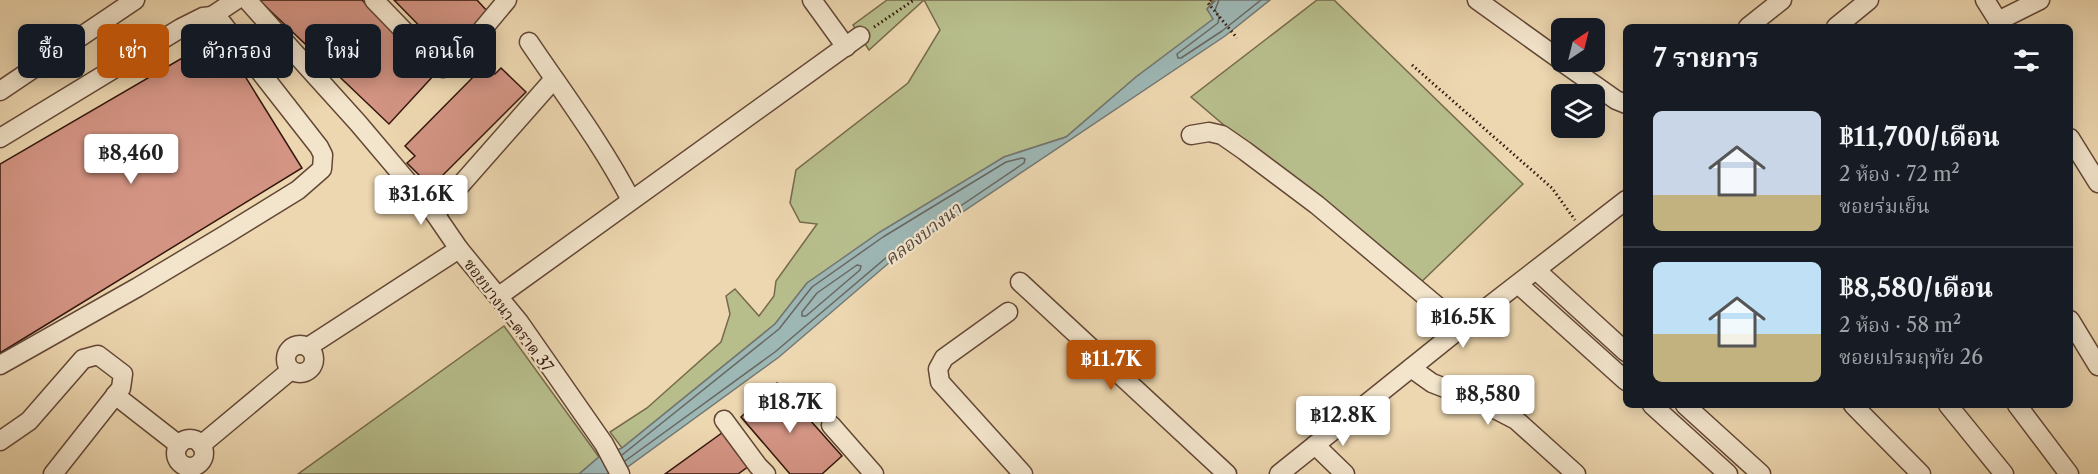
<!DOCTYPE html>
<html lang="th">
<head>
<meta charset="utf-8">
<style>
  :root { --surface:#171b24; --page:#20242c; --text:#f1f3f6; --muted:#9ea1a6; --line:#363941; --accent:#b45309 }
  body { margin:0; font-family:"Libre Caslon Text","Noto Serif Thai",serif; background:var(--page); color:var(--text); height:100vh; display:flex; flex-direction:column; font-size:22px; white-space:nowrap }
  * { box-sizing:border-box; margin:0 }
  p { font-size:20px; color:var(--muted) }
  .icon { flex:none; width:33px; height:33px; fill:none; stroke:currentColor; stroke-width:2; stroke-linecap:round; stroke-linejoin:round }
  .map { position:relative; flex:1; overflow:hidden }
  .panel { position:absolute; left:1623px; top:24px; width:450px; height:384px; display:flex; flex-direction:column; background:var(--surface); border-radius:9px; box-shadow:0 3px 15px #0003 }
  .panel>* { flex:none }
  .hud { position:absolute; left:18px; top:24px; width:570px; height:54px; display:flex; gap:12px }
  .needle { width:39px; rotate:35deg }
  .tools { position:absolute; left:1551px; top:18px; display:grid; gap:12px }
  .tools a { display:grid; place-items:center; width:54px; height:54px; border-radius:9px; background:var(--surface); box-shadow:0 3px 15px #0003; font-size:30px }
  .price { position:absolute; translate:-50% -51px; padding:0 14px; border-radius:6px; background:#fff; color:#222; font-size:20px; line-height:39px; filter:drop-shadow(0 2px 3px #0008) }
  .price::after { content:''; position:absolute; left:50%; top:36px; width:18px; height:14px; margin-left:-9px; background:inherit; clip-path:polygon(0 0,100% 0,50% 100%) }
  .price.active { background:var(--accent); color:#fff }
  ul { padding:0; list-style:none }
  li { display:flex; align-items:center; gap:18px; height:150px; padding:0 30px }
  li+li { border-top:2px solid var(--line) }
  li span { display:grid; place-items:center; flex:none; width:168px; height:120px; border-radius:9px; color:#555 }
  li>.icon { margin-inline-start:auto }
  span .icon { width:72px; height:72px; fill:#fffc; stroke-width:1 }
  li b { font-size:26px }
  h2 { display:flex; justify-content:space-between; align-items:center; height:72px; padding:0 30px; font-size:26px }
  .tag { padding:0 21px; border-radius:9px; background:var(--surface); box-shadow:0 3px 15px #0003; font-size:21px; line-height:54px }
  .tag.active { background:var(--accent); color:#fff }
  .map>svg:first-child { display:block }
  .green { fill:#b7be8c; stroke:#766a4c; stroke-width:1.5 }
  .water { fill:#9db7b5; stroke:#737772; stroke-width:1.5 }
  .lines { fill:none; stroke-linecap:round; stroke-linejoin:round }
  .shore { stroke:#696761; stroke-width:1.5 }
  .building { fill:#d39483; stroke:#35170d; stroke-width:1.5 }
  .minor-casing { stroke:#634736; stroke-width:21 }
  .path { stroke:#35170d; stroke-width:3; stroke-dasharray:1.5 3; stroke-linecap:butt }
  .minor { stroke:#f3e5cc; stroke-width:18 }
  .labels { text-anchor:middle; stroke-width:4.5; stroke-linejoin:round; paint-order:stroke }
  .street-label { font-size:16px; fill:#35170d; stroke:#f3e5cc }
  .water-label { font-size:18px; font-style:italic; fill:#54473f; stroke:#f3e5cc }
</style>
</head>
<body>
<div class="map">
<svg width="2098" height="474" viewBox="0 0 2098 474">
  <rect width="100%" height="100%" fill="#edd7b0"/>
  <filter id="stains"><feTurbulence type="fractalNoise" baseFrequency=".00333" numOctaves="4"/><feColorMatrix values="0 0 0 0 .2 0 0 0 0 .09 0 0 0 0 .02 0 0 0 .5 -.17"/></filter>
  <radialGradient id="worn" r=".72"><stop offset=".6" stop-color="#630" stop-opacity="0"/><stop offset="1" stop-color="#630" stop-opacity=".3"/></radialGradient>
  <g class="green">
    <polygon points="887,0 1214,0 1207,9 1214,19 1136,77 1066,137 1004,157 807,283 775,324 622,448 610,432 647,408 721,342 730,314 726,296 735,289 759,316 774,296 776,281 817,224 800,222 790,203 796,170 908,83 940,30 924,0 869,50 853,25"/>
    <polygon points="1317,0 1334,0 1523,184 1415,288 1191,97"/>
    <polygon points="504,326 599,457 579,474 298,474"/>
  </g>
  <polygon class="water" points="1216,0 1270,0 1225,36 897,256 779,357 618,474 579,474 599,457 622,448 775,324 807,283 880,232 1004,157 1066,137 1136,77 1213,19 1207,9"/>
  <g class="lines">
    <g class="shore">
      <polyline points="1219,0 1215,10 1219,17 1218,23 1177,54 1178,58 1181,58 1222,31 1261,0"/>
      <polygon points="857,265 861,266 860,270 806,316 802,316 802,312 817,293"/>
      <polyline points="622,455 779,329 812,287 883,237 1006,162 1022,158 1025,159 1024,163 894,251 775,352 625,461"/>
    </g>
  </g>
  <g class="building">
    <polygon points="259,0 362,0 435,74 389,124"/>
    <polygon points="394,0 477,0 488,12 448,55"/>
    <polygon points="220,36 302,168 0,353 0,164"/>
    <polygon points="485,65 495,74 501,68 526,92 431,187 407,163 415,156 405,146"/>
    <polygon points="777,383 842,456 822,474 790,474 741,417"/>
    <polygon points="726,430 749,466 738,474 665,474"/>
  </g>
  <g class="lines">
    <g class="minor-casing">
      <g id="minor">
        <polyline points="247,0 358,123 435,214 459,249 519,322 604,444 620,474"/>
        <polyline points="374,0 437,65 443,68 452,66 507,0"/>
        <polyline points="812,0 846,47"/>
        <polyline points="1477,0 1562,61"/>
        <polyline points="1985,0 2002,27"/>
        <polyline points="212,16 236,0"/>
        <polyline points="1998,21 2040,0"/>
        <polyline points="1748,27 1782,0"/>
        <polyline points="1836,27 1869,0"/>
        <path d="M529,42C564,94 602,144 631,200"/>
        <polyline points="1562,62 1616,100 1626,104"/>
        <polyline points="0,91 135,0"/>
        <polyline points="1191,135 1209,132 1222,135 1245,151 1317,205 1462,327"/>
        <polyline points="0,138 181,28 203,17 212,16 222,23 319,147 323,155 322,169 298,190 225,235 138,287 0,365"/>
        <polyline points="2070,138 2098,183"/>
        <polyline points="435,214 554,79"/>
        <polyline points="1536,270 1626,352"/>
        <polyline points="1020,282 1227,474"/>
        <polyline points="1518,284 1626,381"/>
        <polyline points="499,296 860,36"/>
        <polyline points="1008,312 944,358 938,369 940,382 1023,474"/>
        <polyline points="2070,320 2098,366"/>
        <circle cx="300" cy="359" r="14"/>
        <polyline points="308,347 459,249"/>
        <polyline points="1411,368 1432,383 1481,402 1516,420 1576,474"/>
        <polyline points="115,395 179,445"/>
        <polyline points="1652,405 1728,474"/>
        <polyline points="1685,405 1761,474"/>
        <polyline points="1853,405 1921,474"/>
        <polyline points="1948,405 2004,474"/>
        <polyline points="2017,405 2069,474"/>
        <polyline points="724,420 758,466 766,474"/>
        <polyline points="831,425 874,474"/>
        <circle cx="190" cy="453" r="14"/>
        <polyline points="0,441 29,421 83,359 98,355 123,374 121,388 53,474"/>
        <polyline points="201,445 291,370"/>
        <polyline points="1315,445 1345,474"/>
        <polyline points="1279,474 1462,327 1626,200"/>
      </g>
    </g>
    <g class="path">
      <polyline points="1211,0 1208,3 1237,38"/>
      <polyline points="874,27 914,0"/>
      <polyline points="1412,65 1552,188 1575,220"/>
    </g>
    <use href="#minor" class="minor"/>
  </g>
  <g class="labels">
    <g class="street-label">
      <text transform="translate(509 315) rotate(53)" y="6">ซอยบางนา-ตราด 37</text>
    </g>
    <g class="water-label">
      <text transform="translate(923 234) rotate(-37)" y="6">คลองบางนา</text>
    </g>
  </g>
  <rect width="100%" height="100%" filter="url(#stains)"/>
  <rect width="100%" height="100%" fill="url(#worn)"/>
</svg>
<div class="tools">
<a><svg class="needle" viewBox="-14 -14 28 28"><path d="M0-13l5 13h-10z" fill="#e53935"/><path d="M0 13l5-13h-10z" fill="#9ea1a6"/></svg></a>
<a><svg class="icon" aria-label="layers" viewBox="0 0 24 24"><path d="M12 4l9 5-9 5-9-5zM3 14l9 5 9-5"/></svg></a>
</div>
<b class="price" style="left:131px;top:185px">฿8,460</b>
<b class="price" style="left:421px;top:226px">฿31.6K</b>
<b class="price" style="left:1463px;top:349px">฿16.5K</b>
<b class="price active" style="left:1111px;top:391px">฿11.7K</b>
<b class="price" style="left:1488px;top:426px">฿8,580</b>
<b class="price" style="left:790px;top:434px">฿18.7K</b>
<b class="price" style="left:1343px;top:447px">฿12.8K</b>
<div class="hud">
<a class="tag">ซื้อ</a>
<a class="tag active">เช่า</a>
<a class="tag">ตัวกรอง</a>
<a class="tag">ใหม่</a>
<a class="tag">คอนโด</a>
</div>
<section class="panel">
<h2>7 รายการ<svg class="icon" aria-label="filters" viewBox="0 0 24 24"><path d="M4 7h16M4 17h16"/><circle cx="9" cy="7" r="2"/><circle cx="15" cy="17" r="2"/></svg></h2>
<ul>
<li><span style="background:linear-gradient(#c9d6e8 70%,#c2b280 0)"><svg class="icon" aria-label="home" viewBox="0 0 24 24"><path d="M3 11l9-7 9 7M6 9v11h12V9"/></svg></span><div><b>฿11,700/เดือน</b><p>2 ห้อง · 72 m²</p><p>ซอยร่มเย็น</p></div></li>
<li><span style="background:linear-gradient(#bfe0f5 60%,#c2b280 0)"><svg class="icon" aria-label="home" viewBox="0 0 24 24"><path d="M3 11l9-7 9 7M6 9v11h12V9"/></svg></span><div><b>฿8,580/เดือน</b><p>2 ห้อง · 58 m²</p><p>ซอยเปรมฤทัย 26</p></div></li>
</ul>
</section>
</div>
</body>
</html>
